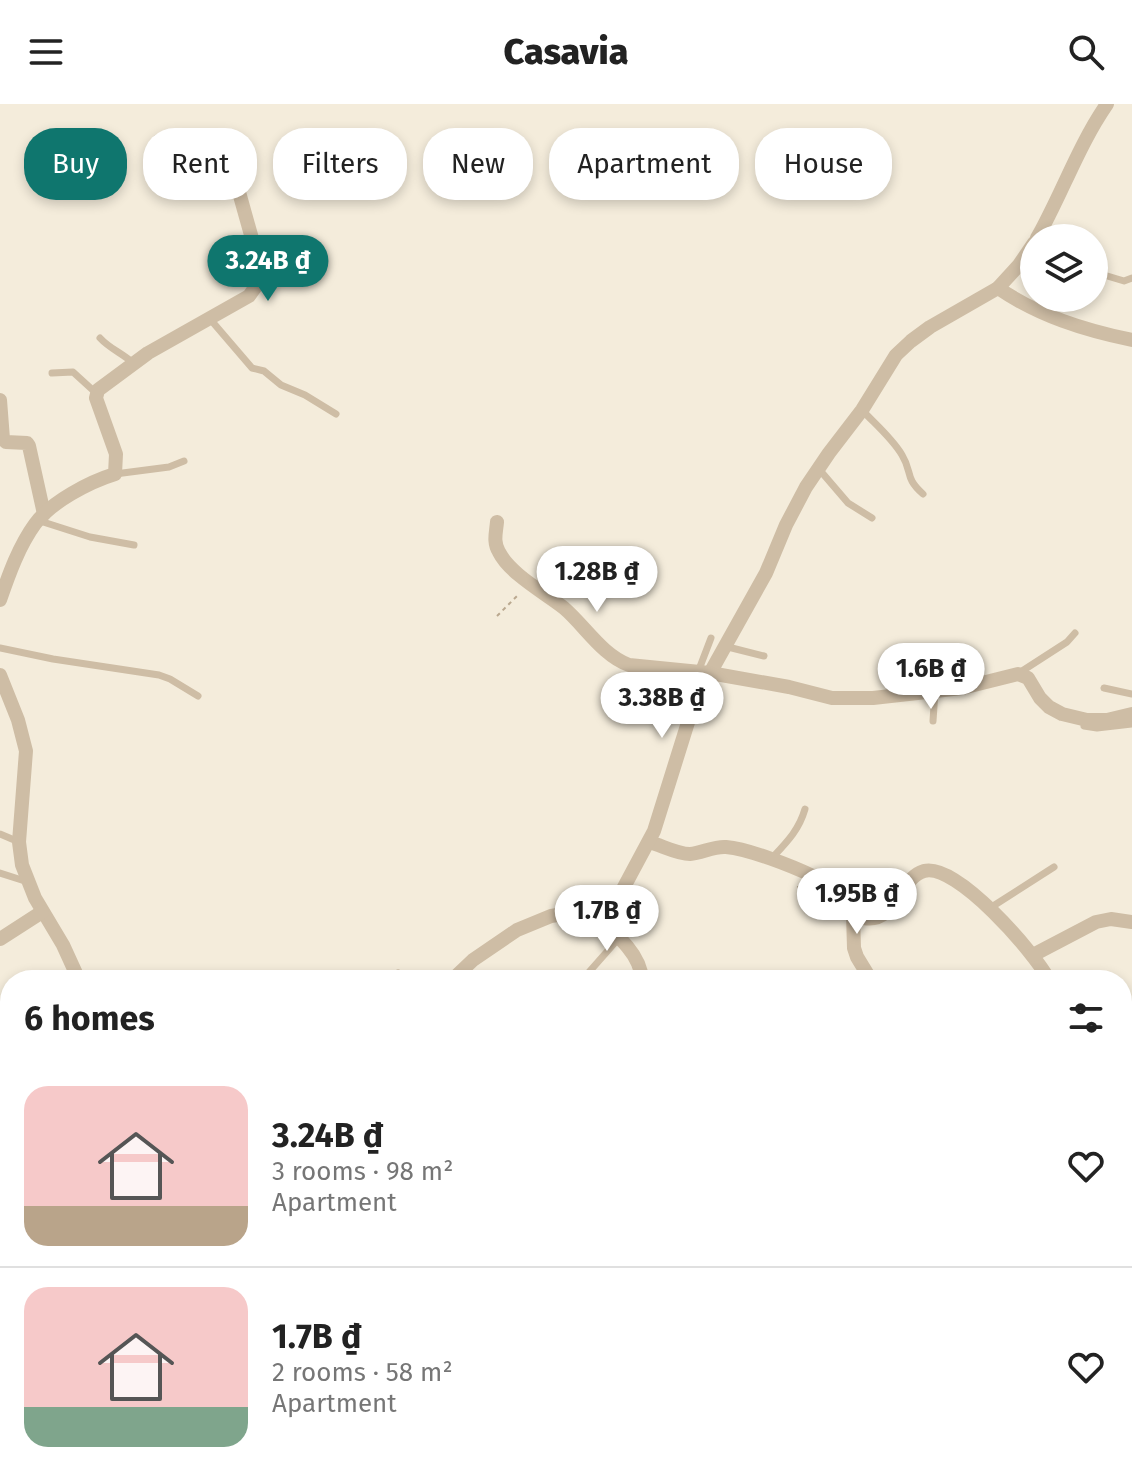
<!DOCTYPE html>
<html lang="en">
<head>
<meta charset="utf-8">
<style>
  :root { --surface:#fff; --page:#f2f2f2; --text:#222; --muted:#767676; --line:#e0e0e0; --accent:#0f766e }
  body { margin:0; font-family:"Fira Sans",sans-serif; background:var(--page); color:var(--text); height:100vh; display:flex; flex-direction:column; font-size:30px; white-space:nowrap }
  * { box-sizing:border-box; margin:0 }
  p { font-size:26px; color:var(--muted) }
  .icon { flex:none; width:44px; height:44px; fill:none; stroke:currentColor; stroke-width:2; stroke-linecap:round; stroke-linejoin:round }
  .map { position:relative; flex:1; overflow:hidden }
  .sheet { position:absolute; left:0px; top:866px; width:1132px; height:512px; display:flex; flex-direction:column; background:var(--surface); border-radius:32px 32px 0 0; box-shadow:0 4px 12px #0003 }
  .sheet>* { flex:none }
  .top-card { position:absolute; left:24px; top:24px; width:1084px; height:72px; display:flex; gap:16px }
  .tools { position:absolute; left:1020px; top:120px; display:grid; gap:16px }
  .tools a { display:grid; place-items:center; width:88px; height:88px; border-radius:50%; background:var(--surface); box-shadow:0 4px 12px #0003; font-size:40px }
  .price { position:absolute; translate:-50% -68px; padding:0 18px; border-radius:28px; background:#fff; color:#222; font-size:26px; line-height:52px; filter:drop-shadow(0 2px 4px #0008) }
  .price::after { content:''; position:absolute; left:50%; top:48px; width:24px; height:18px; margin-left:-12px; background:inherit; clip-path:polygon(0 0,100% 0,50% 100%) }
  .price.selected { background:var(--accent); color:#fff }
  ul { padding:0; list-style:none }
  li { display:flex; align-items:center; gap:24px; height:200px; padding:0 24px }
  li+li { border-top:2px solid var(--line) }
  li span { display:grid; place-items:center; flex:none; width:224px; height:160px; border-radius:24px; color:#555 }
  li>.icon { margin-inline-start:auto }
  span .icon { width:96px; height:96px; fill:#fffc; stroke-width:1 }
  li b { font-size:34px }
  h2 { display:flex; justify-content:space-between; align-items:center; height:96px; padding:0 24px; font-size:34px }
  .tag { padding:0 28px; border-radius:32px; background:var(--surface); box-shadow:0 4px 12px #0003; font-size:28px; line-height:72px }
  .tag.selected { background:var(--accent); color:#fff }
  header { display:flex; justify-content:space-between; align-items:center; height:104px; padding:0 24px; background:var(--surface); font-size:36px; font-weight:800 }
  .map>svg:first-child { display:block }
  .lines { fill:none; stroke-linecap:round; stroke-linejoin:round }
  .path { stroke:#baa88f; stroke-width:2; stroke-dasharray:4 4; stroke-linecap:butt }
  .service { stroke:#cebda5; stroke-width:7 }
  .minor { stroke:#cebda5; stroke-width:14 }
</style>
</head>
<body>
<header><svg class="icon" aria-label="menu" viewBox="0 0 24 24"><path d="M4 6h16M4 12h16M4 18h16"/></svg>Casavia<svg class="icon" aria-label="search" viewBox="0 0 24 24"><circle cx="10" cy="10" r="6"/><path d="M15 15l6 6"/></svg></header>
<div class="map">
<svg width="1132" height="1378" viewBox="0 0 1132 1378">
  <rect width="100%" height="100%" fill="#f4ecdb"/>
  <g class="lines">
    <g class="path">
      <polyline points="497,512 519,490"/>
      <polyline points="798,782 806,812"/>
    </g>
    <g class="service">
      <polyline points="1094,168 1124,177 1132,174"/>
      <polyline points="210,215 252,264 264,267 281,281 305,291 336,310"/>
      <path d="M100,234C110,245 122,249 133,259"/>
      <polyline points="52,269 73,268 96,289"/>
      <path d="M862,306C875,320 892,334 902,351C913,369 904,373 923,390"/>
      <polyline points="818,364 848,399 872,414"/>
      <polyline points="115,370 169,363 184,357"/>
      <polyline points="40,417 90,433 134,441"/>
      <polyline points="724,542 764,552"/>
      <polyline points="0,544 53,555 159,571 170,575 198,592"/>
      <polyline points="698,568 711,534"/>
      <polyline points="1019,569 1067,538 1075,529"/>
      <polyline points="1104,584 1132,590"/>
      <polyline points="933,617 935,587"/>
      <polyline points="1084,622 1097,624 1132,620"/>
      <polyline points="0,730 19,738"/>
      <path d="M772,754C787,738 799,726 805,705"/>
      <polyline points="0,769 28,778"/>
      <polyline points="990,804 1054,763"/>
      <polyline points="398,869 404,876"/>
      <polyline points="582,876 619,834"/>
      <polyline points="0,1066 10,1060"/>
      <polyline points="1122,1067 1132,1072"/>
      <polyline points="0,1207 10,1223"/>
      <polyline points="2,1307 10,1304"/>
      <polyline points="0,1341 10,1337"/>
      <polyline points="877,1368 890,1378"/>
      <polyline points="321,1378 329,1369"/>
      <polyline points="550,1378 554,1368"/>
      <polyline points="1025,1378 1029,1368"/>
    </g>
    <g class="minor">
      <path d="M1037,134C1062,90 1078,42 1107,0"/>
      <path d="M998,184C1039,212 1084,226 1132,236"/>
      <polyline points="0,296 3,335 6,338 27,339 29,342 44,410"/>
      <path d="M497,418C496,429 493,438 499,448C510,470 545,489 564,504C585,522 602,551 629,561L710,569L789,583L832,594H873L962,584L1018,570L1028,574L1040,594L1049,603L1062,610L1087,616H1107L1132,610"/>
      <path d="M0,496C9,470 19,442 35,420C51,398 89,378 115,370L116,350L96,294L98,286L148,249L249,192L259,178L261,169L258,156L230,56L224,45L217,40L159,37"/>
      <polyline points="0,571 18,616 26,647 19,738 22,761 35,794 63,841 79,876"/>
      <path d="M649,738C661,741 677,750 690,750C702,749 714,742 726,743C749,745 792,762 813,772C833,782 841,810 864,814C896,820 899,774 924,767C956,758 1035,849 1049,876"/>
      <polyline points="853,810 854,844 857,853 871,876"/>
      <path d="M597,814C616,830 641,850 642,876"/>
      <polyline points="0,835 42,808"/>
      <polyline points="1033,851 1096,818 1111,815 1132,818"/>
      <polyline points="452,876 473,856 517,826 551,812 564,810 597,814 605,809 616,798 654,727 695,596 766,469 786,421 806,383 829,349 862,306 896,251 911,237 930,223 998,184 1019,161 1034,139"/>
      <polyline points="1122,1110 1132,1125"/>
      <polyline points="328,1368 342,1378"/>
      <polyline points="525,1368 525,1378"/>
      <polyline points="906,1368 919,1378"/>
      <polyline points="69,1378 74,1368"/>
      <polyline points="614,1378 627,1368"/>
    </g>
  </g>
</svg>
<div class="tools">
<a><svg class="icon" aria-label="layers" viewBox="0 0 24 24"><path d="M12 4l9 5-9 5-9-5zM3 14l9 5 9-5"/></svg></a>
</div>
<b class="price selected" style="left:268px;top:199px">3.24B ₫</b>
<b class="price" style="left:597px;top:510px">1.28B ₫</b>
<b class="price" style="left:931px;top:607px">1.6B ₫</b>
<b class="price" style="left:662px;top:636px">3.38B ₫</b>
<b class="price" style="left:857px;top:832px">1.95B ₫</b>
<b class="price" style="left:607px;top:849px">1.7B ₫</b>
<div class="top-card">
<a class="tag selected">Buy</a>
<a class="tag">Rent</a>
<a class="tag">Filters</a>
<a class="tag">New</a>
<a class="tag">Apartment</a>
<a class="tag">House</a>
</div>
<section class="sheet">
<h2>6 homes<svg class="icon" aria-label="filters" viewBox="0 0 24 24"><path d="M4 7h16M4 17h16"/><circle cx="9" cy="7" r="2"/><circle cx="15" cy="17" r="2"/></svg></h2>
<ul>
<li><span style="background:linear-gradient(#f6c9c9 75%,#b9a48a 0)"><svg class="icon" aria-label="home" viewBox="0 0 24 24"><path d="M3 11l9-7 9 7M6 9v11h12V9"/></svg></span><div><b>3.24B ₫</b><p>3 rooms · 98 m²</p><p>Apartment</p></div><svg class="icon" aria-label="heart" viewBox="0 0 24 24"><path d="M12 20l-8-8c-3-5 5-10 8-4 3-6 11-1 8 4z"/></svg></li>
<li><span style="background:linear-gradient(#f6c9c9 75%,#7fa58c 0)"><svg class="icon" aria-label="home" viewBox="0 0 24 24"><path d="M3 11l9-7 9 7M6 9v11h12V9"/></svg></span><div><b>1.7B ₫</b><p>2 rooms · 58 m²</p><p>Apartment</p></div><svg class="icon" aria-label="heart" viewBox="0 0 24 24"><path d="M12 20l-8-8c-3-5 5-10 8-4 3-6 11-1 8 4z"/></svg></li>
</ul>
</section>
</div>
</body>
</html>
